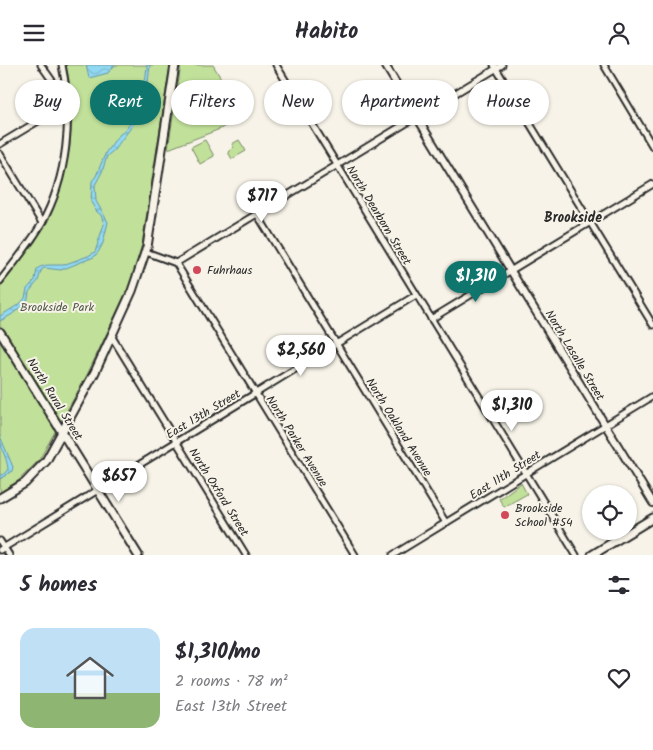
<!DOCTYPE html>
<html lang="en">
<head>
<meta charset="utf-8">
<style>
  :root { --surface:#fff; --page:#f2f2f3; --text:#2b2b33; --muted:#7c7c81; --line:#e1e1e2; --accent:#0f766e }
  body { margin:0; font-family:Kalam,sans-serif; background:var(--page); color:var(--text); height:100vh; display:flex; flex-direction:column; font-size:19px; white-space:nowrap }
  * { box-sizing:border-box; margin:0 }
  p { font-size:16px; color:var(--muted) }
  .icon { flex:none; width:28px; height:28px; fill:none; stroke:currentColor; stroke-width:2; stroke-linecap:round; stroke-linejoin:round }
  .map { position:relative; height:490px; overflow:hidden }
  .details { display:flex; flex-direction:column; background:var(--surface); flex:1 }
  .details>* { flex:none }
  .top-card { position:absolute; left:15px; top:15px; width:624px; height:45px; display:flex; gap:10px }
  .controls { position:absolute; left:582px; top:420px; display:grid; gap:10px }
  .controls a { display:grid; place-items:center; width:55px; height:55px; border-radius:50%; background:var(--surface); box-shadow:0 1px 4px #0004; font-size:25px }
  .price { position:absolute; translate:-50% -42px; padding:0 11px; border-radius:18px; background:#fff; color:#222; font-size:16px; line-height:32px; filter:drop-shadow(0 1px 2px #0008) }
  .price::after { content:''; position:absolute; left:50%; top:30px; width:15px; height:11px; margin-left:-8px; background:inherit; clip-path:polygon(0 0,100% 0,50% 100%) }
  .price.on { background:var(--accent); color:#fff }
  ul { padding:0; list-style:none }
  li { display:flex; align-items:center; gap:15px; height:125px; padding:0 20px }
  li+li { border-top:1px solid var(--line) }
  li span { display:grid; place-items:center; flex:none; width:140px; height:100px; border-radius:15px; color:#555 }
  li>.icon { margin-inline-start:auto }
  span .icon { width:60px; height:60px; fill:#fffc; stroke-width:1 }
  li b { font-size:21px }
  h2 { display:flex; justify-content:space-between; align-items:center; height:60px; padding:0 20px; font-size:21px }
  .tag { padding:0 18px; border-radius:22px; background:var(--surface); box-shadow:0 1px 4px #0004; font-size:18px; line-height:45px }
  .tag.on { background:var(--accent); color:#fff }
  header { display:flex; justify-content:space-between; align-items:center; height:65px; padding:0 20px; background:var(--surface); font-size:22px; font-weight:600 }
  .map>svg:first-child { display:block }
  .green { fill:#c1e19a; stroke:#768662 }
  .water { fill:url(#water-waves); stroke:#6893a3 }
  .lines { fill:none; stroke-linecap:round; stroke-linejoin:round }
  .minor-casing { stroke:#2b2b2b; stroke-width:9 }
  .tertiary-casing { stroke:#2b2b2b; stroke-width:10 }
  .secondary-casing { stroke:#2b2b2b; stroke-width:11 }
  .minor { stroke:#f7f3e8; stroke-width:5 }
  .tertiary { stroke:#f7f3e8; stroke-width:6 }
  .secondary { stroke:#f7f3e8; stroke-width:7 }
  .poi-dot { fill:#d1495b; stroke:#f7f3e8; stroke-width:2 }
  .labels { text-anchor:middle; stroke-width:4; stroke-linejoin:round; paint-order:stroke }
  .street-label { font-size:12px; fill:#2b2b2b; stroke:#f7f3e8 }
  .poi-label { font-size:12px; fill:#2b2b2b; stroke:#f7f3e8; text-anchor:start }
  .park-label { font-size:12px; fill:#505847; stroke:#f7f3e8 }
  .neighbourhood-label { font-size:14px; font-weight:bold; fill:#2b2b2b; stroke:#f7f3e8 }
</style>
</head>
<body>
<header><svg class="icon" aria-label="menu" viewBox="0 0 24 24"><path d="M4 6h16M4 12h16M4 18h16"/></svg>Habito<svg class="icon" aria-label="person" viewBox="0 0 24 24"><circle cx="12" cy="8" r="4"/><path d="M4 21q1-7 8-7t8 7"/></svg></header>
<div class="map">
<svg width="653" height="490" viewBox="0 0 653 490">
  <defs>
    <pattern id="water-waves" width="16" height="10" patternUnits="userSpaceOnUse" patternTransform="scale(1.25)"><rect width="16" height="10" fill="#91d9f3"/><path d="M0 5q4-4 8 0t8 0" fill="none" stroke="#7dbad0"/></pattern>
  </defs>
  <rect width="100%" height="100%" fill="#f7f3e8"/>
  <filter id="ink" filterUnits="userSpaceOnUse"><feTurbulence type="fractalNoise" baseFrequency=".02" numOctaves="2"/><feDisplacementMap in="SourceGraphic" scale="10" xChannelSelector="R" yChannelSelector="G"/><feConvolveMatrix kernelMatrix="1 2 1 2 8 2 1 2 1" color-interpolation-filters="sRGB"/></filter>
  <g filter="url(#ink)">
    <g class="green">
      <polygon points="66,0 170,0 142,179 132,215 87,310 39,395 19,415 0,428 0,223 35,177 51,149 63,116 70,80 72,52 69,15"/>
      <polygon points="181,0 213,0 243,50 220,64 168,84"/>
      <polygon points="205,75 214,91 200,99 191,82"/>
      <polygon points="239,75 246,86 232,94 228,87 233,82 232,79"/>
      <polygon points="521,418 527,429 504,442 499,434"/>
    </g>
    <g class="water">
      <polygon points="86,0 115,0 108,8 89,13"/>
      <polygon points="147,0 150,0 146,34 139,52 114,85 107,91 102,107 95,120 96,136 108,157 103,178 99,186 94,192 61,205 44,203 41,206 38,216 29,227 28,234 25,239 11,250 0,256 0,251 21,238 25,233 27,224 35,215 37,204 40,202 47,200 63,200 88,191 95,187 104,159 101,150 96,146 91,137 92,116 96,111 106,87 117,72 126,64 135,51 144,29"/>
      <path d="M0,371L13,402L12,406L0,414V410L4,409L8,404C7,392 0,384 0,371Z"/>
    </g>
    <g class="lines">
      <g class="minor-casing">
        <g id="minor">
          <polyline points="276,0 576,490"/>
          <polyline points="494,0 653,260"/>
          <polyline points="604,0 653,82"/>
          <polyline points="0,79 68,38 41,0"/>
          <polyline points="0,89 42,158"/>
          <polyline points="257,149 446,458"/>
          <polyline points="146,187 176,198 355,490"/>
          <polyline points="176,198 502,0"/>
          <path d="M0,216C14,198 29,180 41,160C68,112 73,53 62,0"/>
          <polyline points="431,254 653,119"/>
          <polyline points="112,272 246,490"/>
          <polyline points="0,476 9,490"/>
          <polyline points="0,485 416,230"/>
          <polyline points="393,490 653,331"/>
        </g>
      </g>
      <g class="tertiary-casing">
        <polyline id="tertiary" points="385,0 653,438"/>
      </g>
      <g class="secondary-casing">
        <g id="secondary">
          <polyline points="0,267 138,490"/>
          <polyline points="0,433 25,418 46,396 95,307 132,226 147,182 175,0"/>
          <polyline points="592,490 653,453"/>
        </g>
      </g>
      <use href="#minor" class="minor"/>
      <use href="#tertiary" class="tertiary"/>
      <use href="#secondary" class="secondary"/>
    </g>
  </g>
  <g class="poi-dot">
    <circle cx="197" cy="205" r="5"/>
    <circle cx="505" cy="450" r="5"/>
  </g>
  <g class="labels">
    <g class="street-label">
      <text transform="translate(379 150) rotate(59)" y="4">North Dearborn Street</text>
      <text transform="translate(575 290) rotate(59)" y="4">North Lasalle Street</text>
      <text transform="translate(55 334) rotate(58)" y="4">North Rural Street</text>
      <text transform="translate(203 349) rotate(-31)" y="4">East 13th Street</text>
      <text transform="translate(399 362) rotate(58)" y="4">North Oakland Avenue</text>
      <text transform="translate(297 376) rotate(58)" y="4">North Parker Avenue</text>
      <text transform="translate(505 410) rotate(-32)" y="4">East 11th Street</text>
      <text transform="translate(219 427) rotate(58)" y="4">North Oxford Street</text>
    </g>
    <g class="poi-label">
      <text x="207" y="209">Fuhrhaus</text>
      <text x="515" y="447">Brookside<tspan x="515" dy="14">School #54</tspan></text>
    </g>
    <g class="park-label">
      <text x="57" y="246">Brookside Park</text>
    </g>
    <g class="neighbourhood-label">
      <text x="573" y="157">Brookside</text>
    </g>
  </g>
</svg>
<div class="controls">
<a><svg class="icon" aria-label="locate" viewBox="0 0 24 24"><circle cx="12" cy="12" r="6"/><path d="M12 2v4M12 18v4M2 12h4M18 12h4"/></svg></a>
</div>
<b class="price" style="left:262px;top:158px">$717</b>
<b class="price on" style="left:476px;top:238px">$1,310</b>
<b class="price" style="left:301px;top:312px">$2,560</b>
<b class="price" style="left:512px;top:367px">$1,310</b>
<b class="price" style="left:119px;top:438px">$657</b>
<div class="top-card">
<a class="tag">Buy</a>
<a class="tag on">Rent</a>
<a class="tag">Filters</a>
<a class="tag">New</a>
<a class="tag">Apartment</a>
<a class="tag">House</a>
</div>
</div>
<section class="details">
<h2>5 homes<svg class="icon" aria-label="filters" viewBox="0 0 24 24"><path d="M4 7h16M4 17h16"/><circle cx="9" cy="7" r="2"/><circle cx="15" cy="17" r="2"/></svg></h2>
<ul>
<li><span style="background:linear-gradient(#bfe0f5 65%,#8fb573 0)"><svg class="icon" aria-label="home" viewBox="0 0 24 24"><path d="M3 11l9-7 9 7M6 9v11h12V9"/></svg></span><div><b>$1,310/mo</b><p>2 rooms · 78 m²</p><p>East 13th Street</p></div><svg class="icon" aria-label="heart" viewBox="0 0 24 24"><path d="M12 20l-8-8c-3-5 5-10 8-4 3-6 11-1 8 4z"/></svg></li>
</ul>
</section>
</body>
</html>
